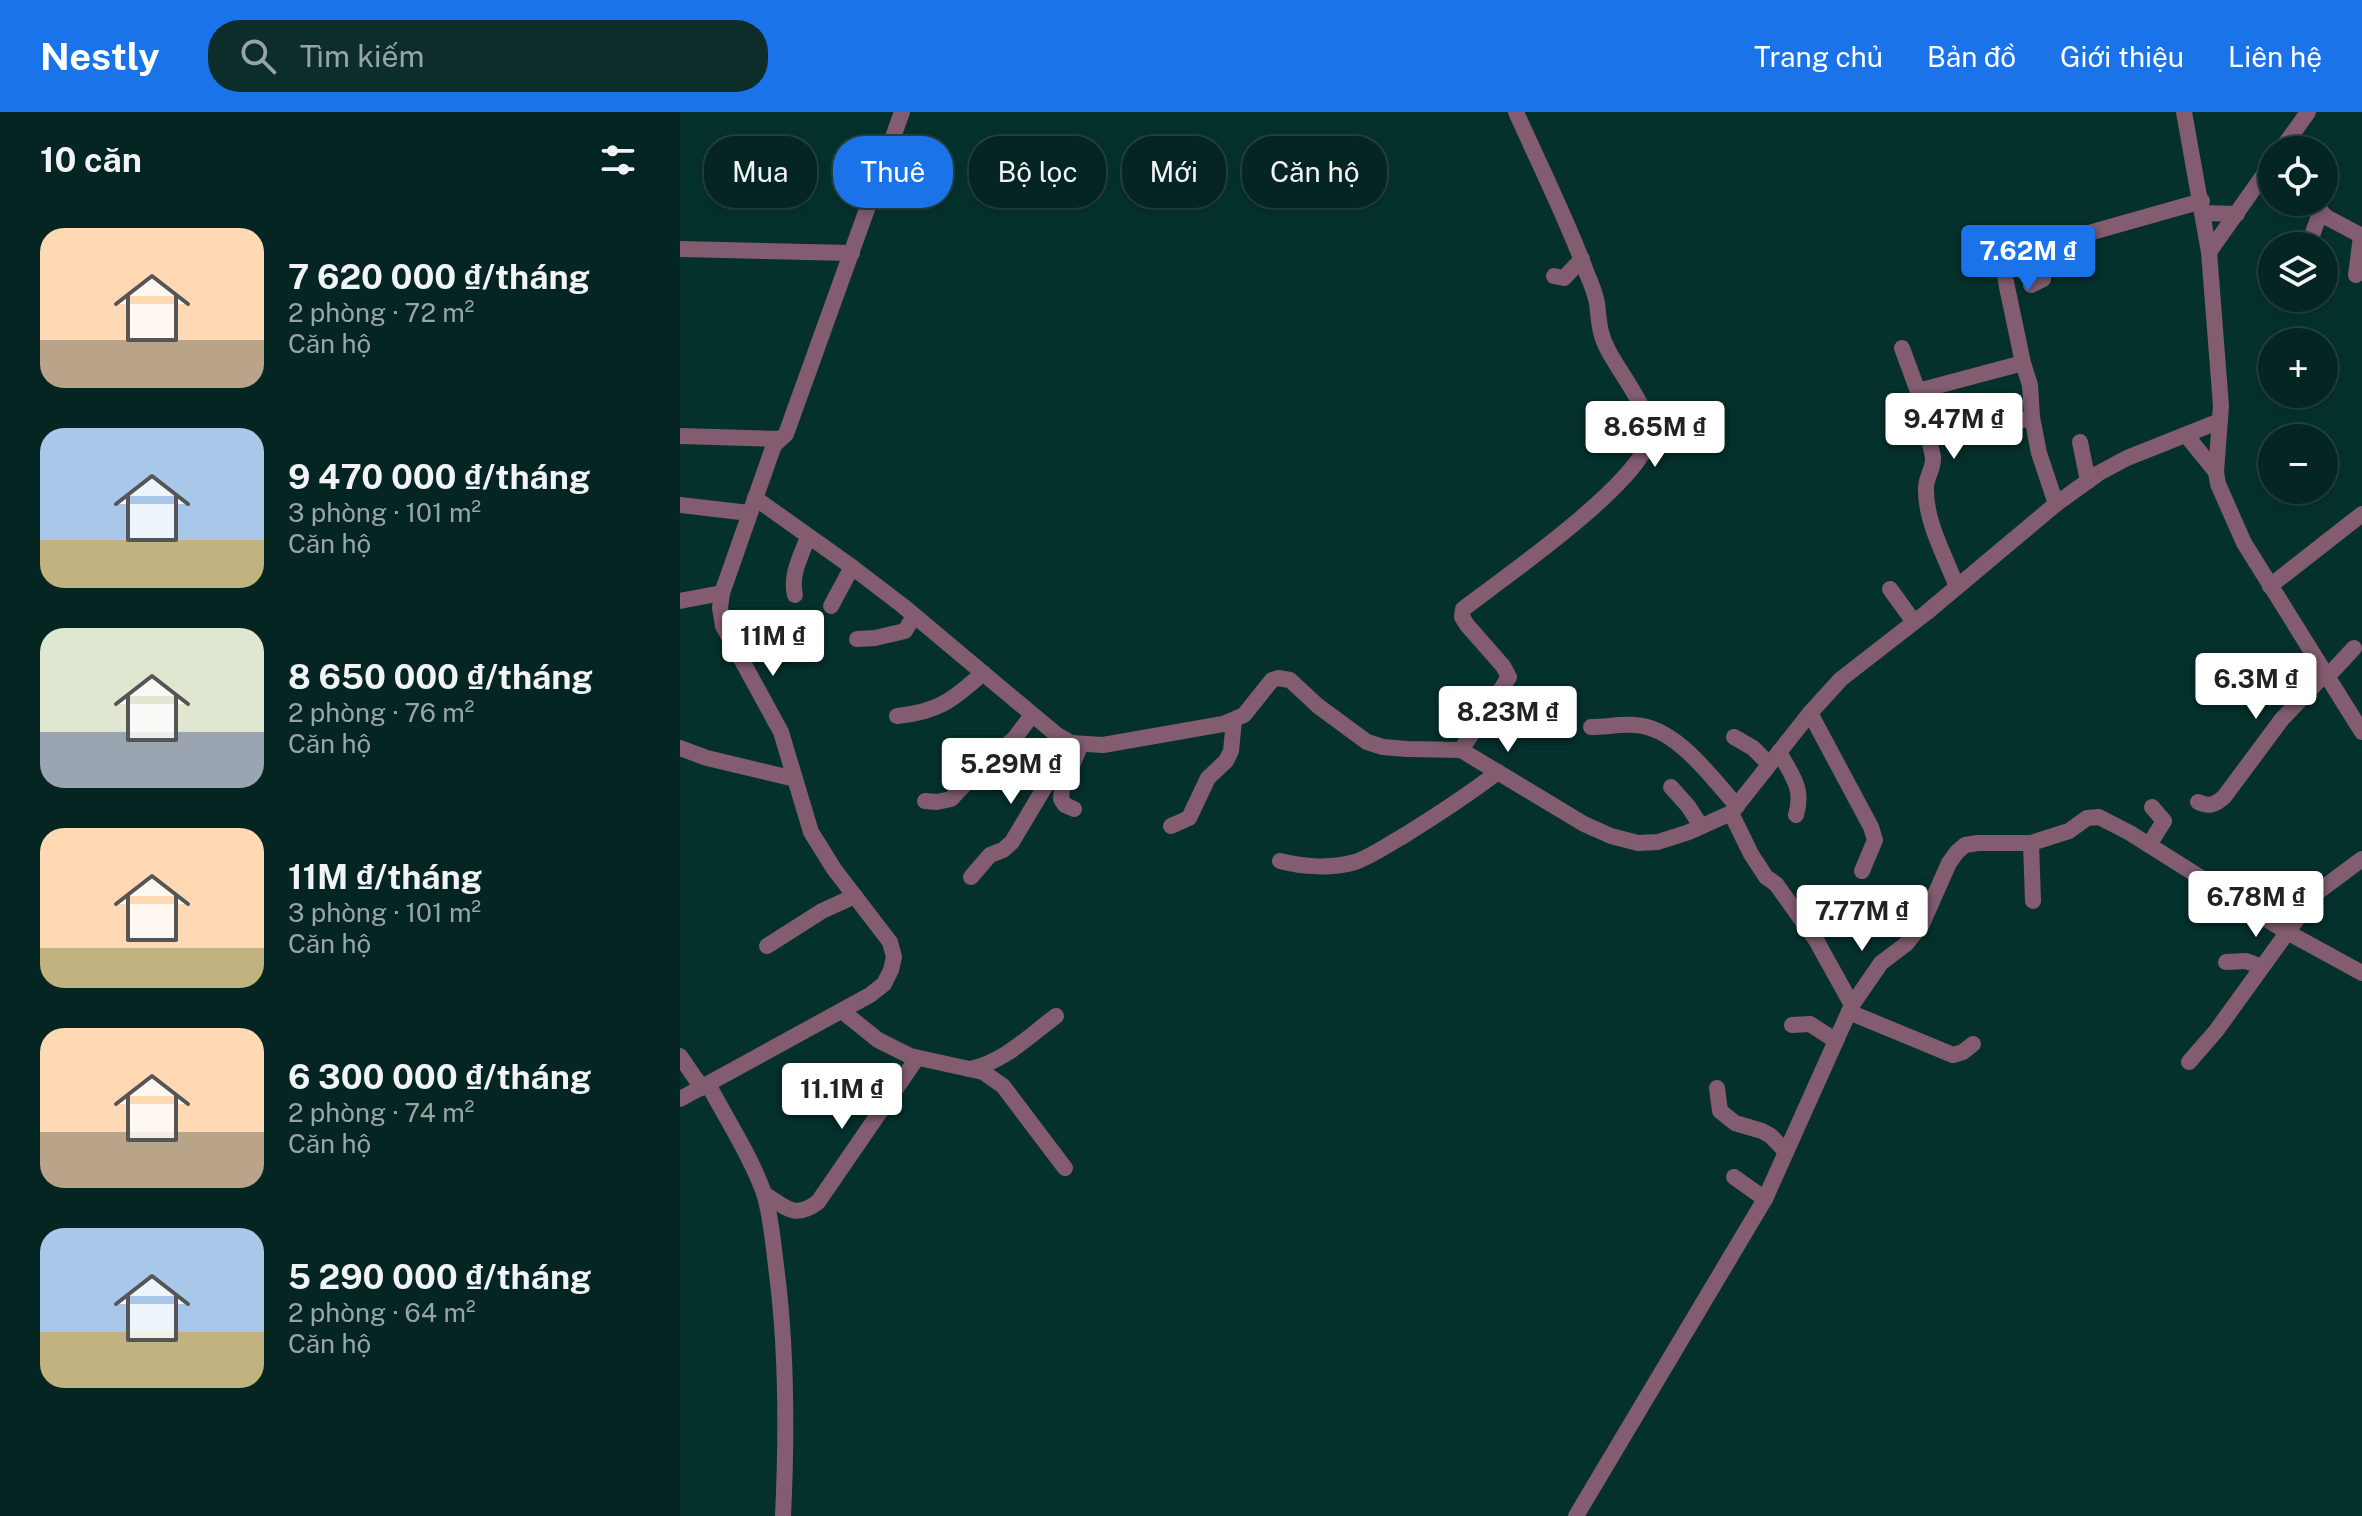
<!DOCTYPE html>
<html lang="vi">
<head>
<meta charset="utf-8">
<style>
  :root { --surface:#042521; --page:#0d2d2a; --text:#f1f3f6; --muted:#97a5a5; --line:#25423f; --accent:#1a73e8 }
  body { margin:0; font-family:"Public Sans",sans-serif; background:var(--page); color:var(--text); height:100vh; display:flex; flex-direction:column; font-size:30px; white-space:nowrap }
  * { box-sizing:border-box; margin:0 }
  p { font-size:26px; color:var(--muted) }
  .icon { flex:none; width:44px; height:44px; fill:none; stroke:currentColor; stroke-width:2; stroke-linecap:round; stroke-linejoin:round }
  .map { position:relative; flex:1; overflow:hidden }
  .side { display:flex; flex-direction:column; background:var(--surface); width:680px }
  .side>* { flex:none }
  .top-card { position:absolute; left:24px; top:24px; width:760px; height:72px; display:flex; gap:16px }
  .tools { position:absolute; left:1578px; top:24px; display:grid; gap:16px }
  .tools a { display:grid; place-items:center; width:80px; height:80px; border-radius:50%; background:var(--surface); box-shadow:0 4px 12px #0003,0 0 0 2px var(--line); font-size:40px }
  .price { position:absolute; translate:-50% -68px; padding:0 18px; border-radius:8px; background:#fff; color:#222; font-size:26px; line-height:52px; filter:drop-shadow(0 2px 4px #0008) }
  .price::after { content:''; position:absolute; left:50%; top:48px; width:24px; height:18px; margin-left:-12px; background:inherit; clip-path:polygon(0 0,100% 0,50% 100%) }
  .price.active { background:var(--accent); color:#fff }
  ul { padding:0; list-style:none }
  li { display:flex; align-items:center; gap:24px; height:200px; padding:0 40px }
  li span { display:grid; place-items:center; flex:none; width:224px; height:160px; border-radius:24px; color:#555 }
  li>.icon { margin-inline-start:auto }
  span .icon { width:96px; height:96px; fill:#fffc; stroke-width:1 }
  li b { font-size:34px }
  h2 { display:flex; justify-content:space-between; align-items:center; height:96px; padding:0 40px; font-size:34px }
  .chip { padding:0 28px; border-radius:32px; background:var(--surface); box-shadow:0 4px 12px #0003,0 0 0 2px var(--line); font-size:28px; line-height:72px }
  .chip.active { background:var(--accent); color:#fff }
  header { display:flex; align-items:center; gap:48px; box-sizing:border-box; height:112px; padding:0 40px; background:var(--accent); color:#fff }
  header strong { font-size:38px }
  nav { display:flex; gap:44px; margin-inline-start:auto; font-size:28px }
  .search { width:560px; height:72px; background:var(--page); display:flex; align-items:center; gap:20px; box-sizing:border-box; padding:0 28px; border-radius:32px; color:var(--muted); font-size:30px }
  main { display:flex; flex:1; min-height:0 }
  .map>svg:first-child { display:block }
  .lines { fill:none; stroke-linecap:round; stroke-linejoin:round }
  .minor { stroke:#835c70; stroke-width:16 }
</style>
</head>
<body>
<header>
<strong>Nestly</strong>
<div class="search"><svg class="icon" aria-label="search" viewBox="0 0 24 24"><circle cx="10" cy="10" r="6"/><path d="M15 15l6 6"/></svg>Tìm kiếm</div>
<nav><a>Trang chủ</a><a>Bản đồ</a><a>Giới thiệu</a><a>Liên hệ</a></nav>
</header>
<main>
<section class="side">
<h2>10 căn<svg class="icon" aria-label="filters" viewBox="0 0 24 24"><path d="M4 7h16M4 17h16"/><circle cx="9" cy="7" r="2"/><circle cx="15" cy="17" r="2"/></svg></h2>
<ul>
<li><span style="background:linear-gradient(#ffd9b3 70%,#b9a48a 0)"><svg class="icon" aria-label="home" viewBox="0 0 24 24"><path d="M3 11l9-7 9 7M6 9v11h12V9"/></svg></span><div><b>7 620 000 ₫/tháng</b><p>2 phòng · 72 m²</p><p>Căn hộ</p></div></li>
<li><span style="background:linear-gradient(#a9c7e8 70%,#c2b280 0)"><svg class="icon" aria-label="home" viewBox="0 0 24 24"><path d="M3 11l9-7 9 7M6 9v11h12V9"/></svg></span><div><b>9 470 000 ₫/tháng</b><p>3 phòng · 101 m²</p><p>Căn hộ</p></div></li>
<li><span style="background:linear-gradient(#dfe7d0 65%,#9aa5b1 0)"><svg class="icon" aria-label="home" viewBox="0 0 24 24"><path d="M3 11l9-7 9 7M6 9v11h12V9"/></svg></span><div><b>8 650 000 ₫/tháng</b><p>2 phòng · 76 m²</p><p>Căn hộ</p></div></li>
<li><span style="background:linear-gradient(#ffd9b3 75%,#c2b280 0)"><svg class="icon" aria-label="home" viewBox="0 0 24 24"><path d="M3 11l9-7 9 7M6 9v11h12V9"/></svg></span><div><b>11M ₫/tháng</b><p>3 phòng · 101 m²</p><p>Căn hộ</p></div></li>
<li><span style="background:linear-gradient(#ffd9b3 65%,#b9a48a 0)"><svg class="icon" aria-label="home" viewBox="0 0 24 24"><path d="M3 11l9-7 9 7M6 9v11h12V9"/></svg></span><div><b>6 300 000 ₫/tháng</b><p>2 phòng · 74 m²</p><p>Căn hộ</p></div></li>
<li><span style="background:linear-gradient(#a9c7e8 65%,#c2b280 0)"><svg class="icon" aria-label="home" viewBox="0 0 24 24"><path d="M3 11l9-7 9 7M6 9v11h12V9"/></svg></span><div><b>5 290 000 ₫/tháng</b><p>2 phòng · 64 m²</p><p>Căn hộ</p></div></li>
</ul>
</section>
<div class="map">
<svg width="1682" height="1404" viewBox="0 0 1682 1404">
  <rect width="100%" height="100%" fill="#05312c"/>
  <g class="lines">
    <g class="minor">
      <polyline points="1504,0 1529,140 1541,294 1536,360 1538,372 1564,431 1682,620"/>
      <polyline points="1601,38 1628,0"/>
      <polyline points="1629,90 1648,106 1682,124"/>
      <polyline points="1523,101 1557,102"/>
      <polyline points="1628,134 1641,99"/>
      <polyline points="0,137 172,141"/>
      <polyline points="1529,140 1592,51"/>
      <polyline points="1676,163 1681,124"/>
      <polyline points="874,164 884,166 902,147"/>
      <polyline points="1351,173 1363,167 1364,160 1361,135"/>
      <polyline points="1617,186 1624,192"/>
      <path d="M1222,236L1240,285L1253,345C1254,357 1246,364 1246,376C1245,409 1265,444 1277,475"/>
      <polyline points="1238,279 1343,251"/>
      <polyline points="1306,296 1311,304 1327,313 1352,305"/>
      <polyline points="1506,323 1536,360"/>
      <polyline points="0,324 100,327"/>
      <polyline points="1400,330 1408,369"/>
      <polyline points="75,386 172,455 223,494 377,623 391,631 423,633 543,612 564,603 592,568 598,566 610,568 638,594 687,630 703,635 727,637 781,638 904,712 931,724 958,731 978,730 1009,720 1051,701 1130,601 1161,567 1246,501 1376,392 1419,361 1447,346 1540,309"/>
      <polyline points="1376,392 1359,341 1352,305 1350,273 1343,251 1327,175 1324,157 1327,150 1338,141 1522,89"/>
      <polyline points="0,393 69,401"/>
      <polyline points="1590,474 1682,402"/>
      <polyline points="1210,477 1234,510"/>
      <path d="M115,483C110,463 121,444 128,425"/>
      <polyline points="0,489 42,481"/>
      <polyline points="151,494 172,455"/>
      <polyline points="177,527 195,526 225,519 234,504"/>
      <polyline points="1647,565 1674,536"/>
      <polyline points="1130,601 1191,715 1195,728 1182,759"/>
      <path d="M217,604C258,600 273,588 303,561"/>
      <path d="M911,615C925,615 941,612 955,613C996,615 1031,665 1057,694"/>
      <polyline points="1054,625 1073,636 1089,652"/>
      <polyline points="0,636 27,646 115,667"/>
      <path d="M781,638L829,565L823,554L787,513L782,505L783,497C825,465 953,376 968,330C976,304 940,262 928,238C919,222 919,208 917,191C915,181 911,171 907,162C887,107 860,54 836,0"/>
      <path d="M1099,640C1112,664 1124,676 1116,703"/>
      <polyline points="991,675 1008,694 1021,714"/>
      <polyline points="245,689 257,690 271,687 307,649 334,627 352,603"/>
      <path d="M1518,690C1529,695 1535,693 1544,685L1602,607L1645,562"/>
      <polyline points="394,697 385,693 381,687 382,677 401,632"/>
      <polyline points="1051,701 1071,742 1086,765 1096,772 1136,828 1172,893"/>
      <polyline points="491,714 509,706 528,666 546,649 551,639 554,608"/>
      <polyline points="1351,731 1353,789"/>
      <polyline points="1469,733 1484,709 1472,695"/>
      <path d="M600,749C623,755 652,757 675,750C692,744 709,732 725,723C757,703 788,683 818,660"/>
      <polyline points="291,765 310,743 323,738 332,730 391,631"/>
      <polyline points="87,834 142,799 175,784"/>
      <polyline points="1546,850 1566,849 1582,855"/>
      <polyline points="162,899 198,928 230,944 303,960 323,974 385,1056"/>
      <polyline points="1169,900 1273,943 1283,940 1293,932"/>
      <polyline points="1112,913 1130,912 1156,929"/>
      <polyline points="0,944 22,976"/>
      <polyline points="1509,950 1536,919 1635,782 1682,747"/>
      <path d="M290,957C324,950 349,924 376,904"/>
      <path d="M28,972C47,1008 70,1043 84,1081C91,1104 93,1130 96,1154C107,1236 107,1321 103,1404"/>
      <polyline points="1037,976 1040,999 1055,1011 1082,1019 1091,1024 1106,1040"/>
      <polyline points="0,987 190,883 204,872 211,858 214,845 210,830 154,757 131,720 101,620 43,514 40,496 42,481 94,333 106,322 222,0"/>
      <polyline points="1054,1065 1085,1087"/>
      <path d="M84,1082C106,1095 114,1108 138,1090L237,946"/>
      <polyline points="896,1404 1085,1087 1172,893 1201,851 1226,832 1242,812 1269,751 1277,740 1285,733 1298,731 1351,731 1389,719 1407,706 1419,705 1450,721 1607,820 1682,861"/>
    </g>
  </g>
</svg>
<div class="tools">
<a><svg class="icon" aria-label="locate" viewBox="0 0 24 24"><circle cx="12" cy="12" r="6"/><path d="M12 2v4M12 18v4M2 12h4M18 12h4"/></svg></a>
<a><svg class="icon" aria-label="layers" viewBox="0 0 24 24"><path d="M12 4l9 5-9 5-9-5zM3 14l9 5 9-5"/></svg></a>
<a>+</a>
<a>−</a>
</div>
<b class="price active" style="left:1348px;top:181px">7.62M ₫</b>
<b class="price" style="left:1274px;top:349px">9.47M ₫</b>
<b class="price" style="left:975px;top:357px">8.65M ₫</b>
<b class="price" style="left:93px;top:566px">11M ₫</b>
<b class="price" style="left:1576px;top:609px">6.3M ₫</b>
<b class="price" style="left:828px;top:642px">8.23M ₫</b>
<b class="price" style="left:331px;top:694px">5.29M ₫</b>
<b class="price" style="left:1576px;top:827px">6.78M ₫</b>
<b class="price" style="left:1182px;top:841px">7.77M ₫</b>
<b class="price" style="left:162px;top:1019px">11.1M ₫</b>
<div class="top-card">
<a class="chip">Mua</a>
<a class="chip active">Thuê</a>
<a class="chip">Bộ lọc</a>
<a class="chip">Mới</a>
<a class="chip">Căn hộ</a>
</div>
</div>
</main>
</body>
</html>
